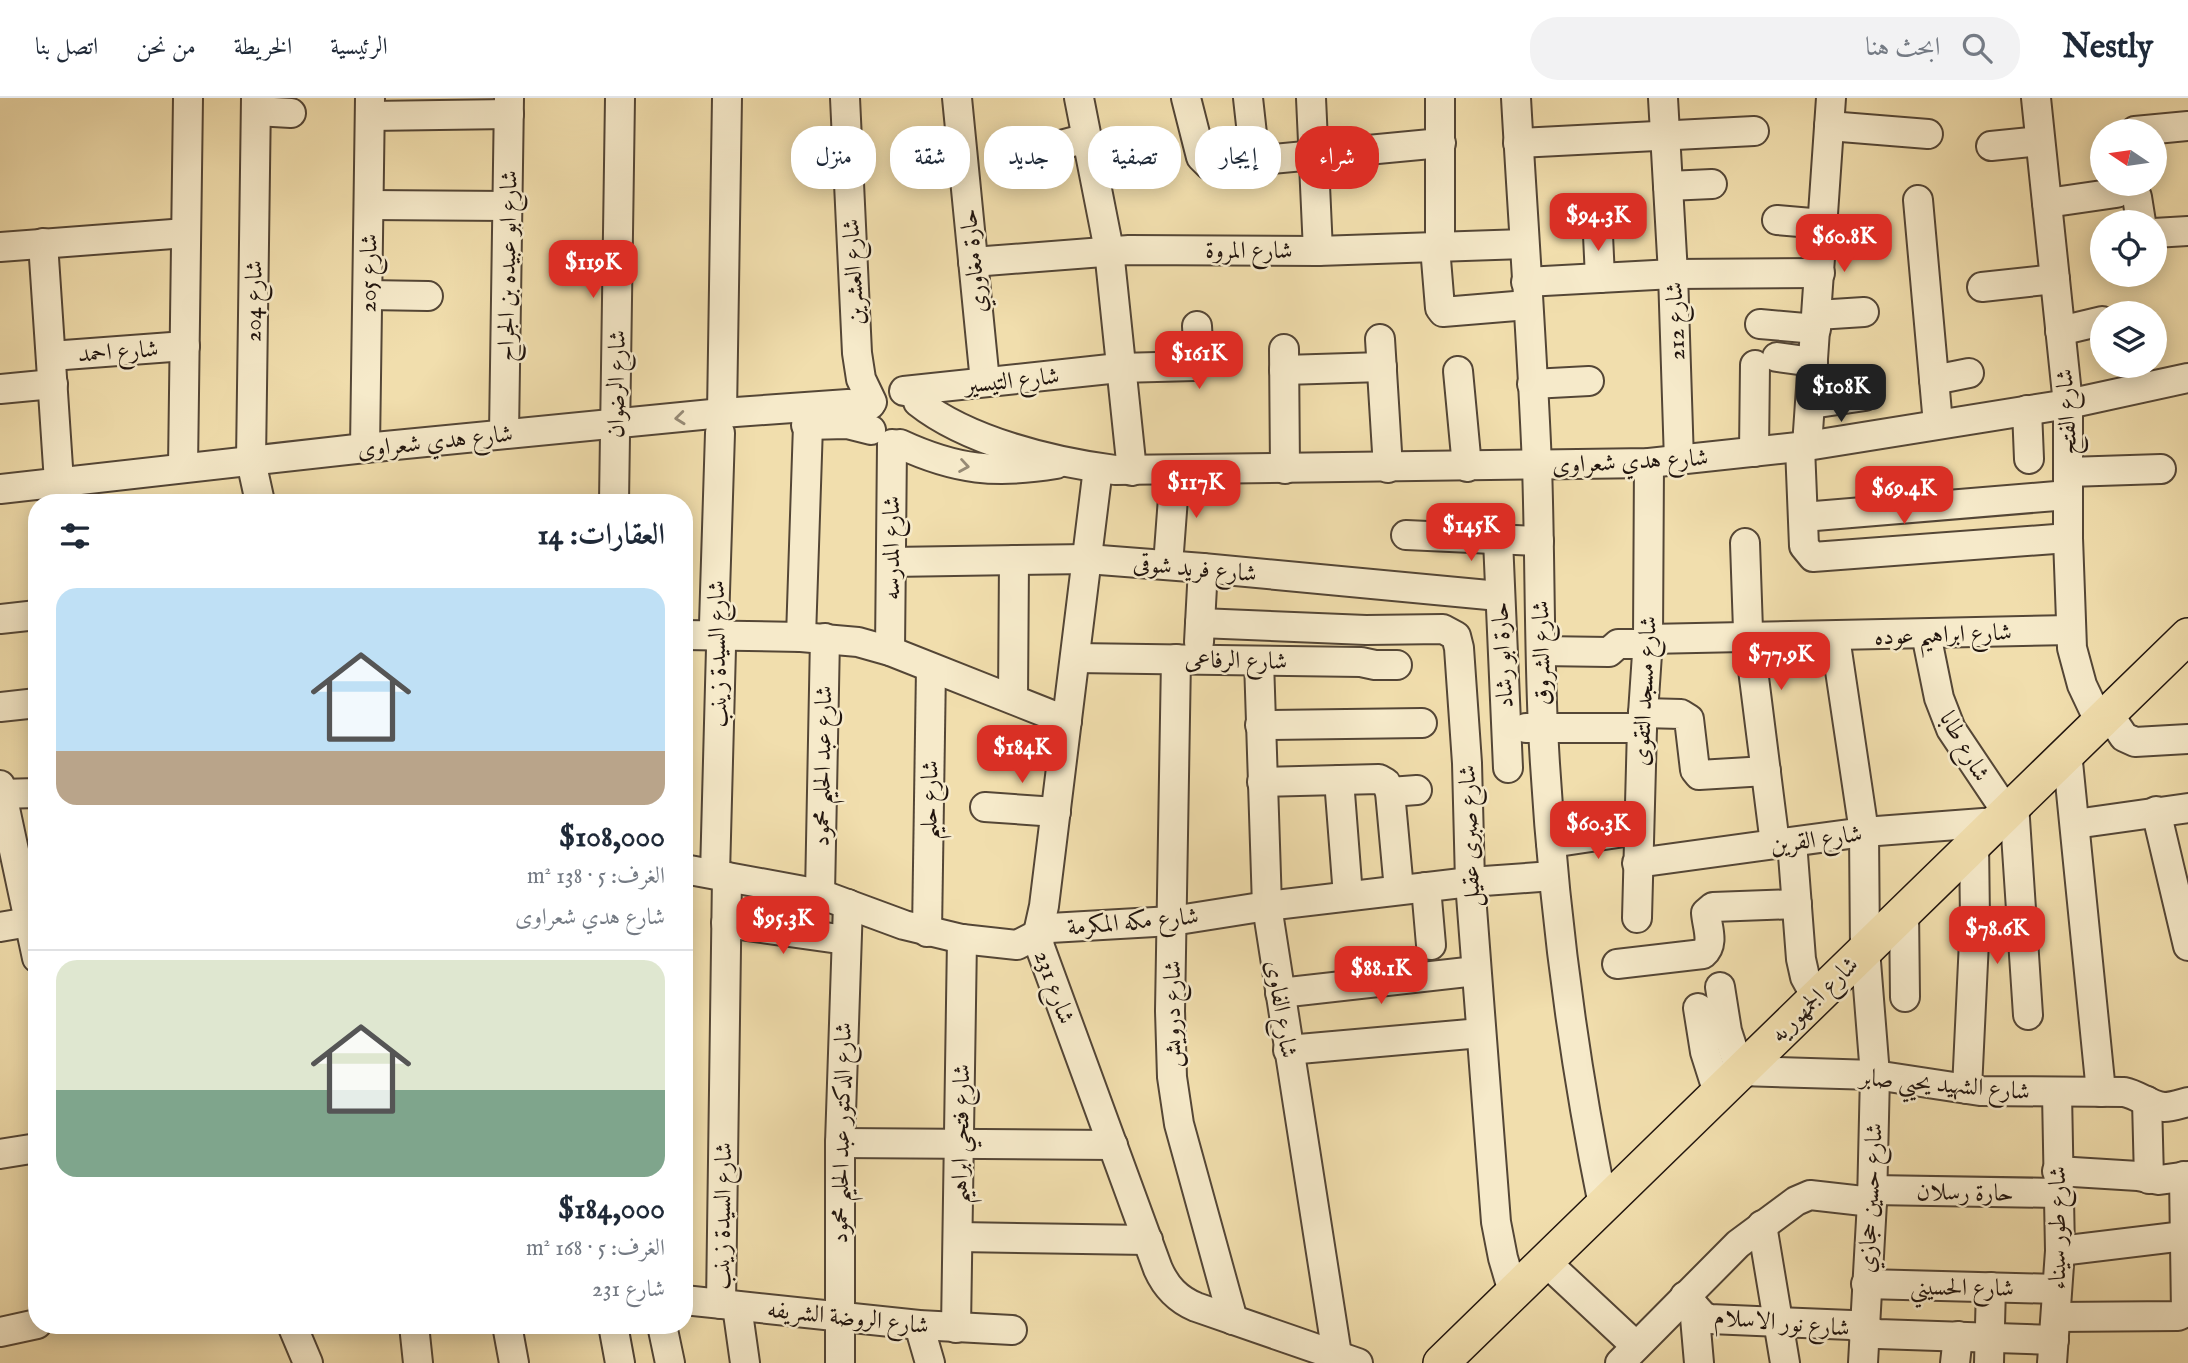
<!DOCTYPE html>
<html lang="ar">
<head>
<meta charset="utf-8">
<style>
  :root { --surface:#fff; --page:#f2f2f3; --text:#1f2937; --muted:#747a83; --line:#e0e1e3; --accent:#d93025 }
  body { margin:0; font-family:"IM FELL English",Amiri,serif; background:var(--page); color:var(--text); direction:rtl; height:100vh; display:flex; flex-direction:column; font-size:26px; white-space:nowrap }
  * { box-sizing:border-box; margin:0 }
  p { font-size:23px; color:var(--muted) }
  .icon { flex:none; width:38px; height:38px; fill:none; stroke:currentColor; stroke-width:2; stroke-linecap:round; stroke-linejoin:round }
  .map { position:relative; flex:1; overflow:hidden; direction:ltr }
  .panel { position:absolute; left:28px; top:396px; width:665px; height:840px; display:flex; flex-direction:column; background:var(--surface); border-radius:28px; box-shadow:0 4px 18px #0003; direction:rtl }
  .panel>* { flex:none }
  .hud { position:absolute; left:714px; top:28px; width:665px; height:63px; direction:rtl; display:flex; gap:14px }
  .needle { width:46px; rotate:283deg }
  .tools { position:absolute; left:2090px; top:21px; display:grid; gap:14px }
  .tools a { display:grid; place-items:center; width:77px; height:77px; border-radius:50%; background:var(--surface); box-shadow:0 4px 18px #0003; font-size:35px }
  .price { position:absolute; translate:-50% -60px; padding:0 16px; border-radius:14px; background:var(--accent); color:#fff; font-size:23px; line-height:46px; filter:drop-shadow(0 2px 4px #0008) }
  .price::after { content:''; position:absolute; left:50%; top:42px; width:21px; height:16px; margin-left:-10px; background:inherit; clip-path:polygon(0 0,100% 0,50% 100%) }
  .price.selected { background:#222; color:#fff }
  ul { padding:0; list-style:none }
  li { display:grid; align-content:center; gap:14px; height:371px; padding:0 28px }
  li+li { border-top:2px solid var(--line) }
  li span { display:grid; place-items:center; height:217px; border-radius:21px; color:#555 }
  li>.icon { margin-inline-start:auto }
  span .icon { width:126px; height:126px; fill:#fffc; stroke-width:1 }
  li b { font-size:30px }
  h2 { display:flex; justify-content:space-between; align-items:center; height:84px; padding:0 28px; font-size:30px }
  .pill { padding:0 24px; border-radius:28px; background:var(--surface); box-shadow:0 4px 18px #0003; font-size:24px; line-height:63px }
  .pill.selected { background:var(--accent); color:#fff }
  header { display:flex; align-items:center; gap:42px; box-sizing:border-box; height:98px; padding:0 35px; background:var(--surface); border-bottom:2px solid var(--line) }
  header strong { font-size:33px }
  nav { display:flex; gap:38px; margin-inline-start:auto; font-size:24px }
  .search { width:490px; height:63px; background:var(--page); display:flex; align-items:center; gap:18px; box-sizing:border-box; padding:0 24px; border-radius:28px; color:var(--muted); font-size:26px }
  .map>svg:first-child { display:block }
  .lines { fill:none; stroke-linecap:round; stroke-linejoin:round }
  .minor-casing { stroke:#544636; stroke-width:32 }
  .major-casing { stroke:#20140e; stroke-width:38 }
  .minor { stroke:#f6eaca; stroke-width:28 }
  .major { stroke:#f1dead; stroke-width:35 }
  .oneway { stroke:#968a75 }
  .labels { text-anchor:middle; stroke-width:5; stroke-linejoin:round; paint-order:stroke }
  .street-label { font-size:24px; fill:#20140e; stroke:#f6eaca }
</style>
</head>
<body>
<header>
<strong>Nestly</strong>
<div class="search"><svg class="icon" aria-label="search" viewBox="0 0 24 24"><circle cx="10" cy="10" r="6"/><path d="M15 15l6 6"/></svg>ابحث هنا</div>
<nav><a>الرئيسية</a><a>الخريطة</a><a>من نحن</a><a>اتصل بنا</a></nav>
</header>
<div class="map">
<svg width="2188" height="1265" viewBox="0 0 2188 1265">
  <rect width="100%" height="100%" fill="#f1dead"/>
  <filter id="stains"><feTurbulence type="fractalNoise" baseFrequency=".00286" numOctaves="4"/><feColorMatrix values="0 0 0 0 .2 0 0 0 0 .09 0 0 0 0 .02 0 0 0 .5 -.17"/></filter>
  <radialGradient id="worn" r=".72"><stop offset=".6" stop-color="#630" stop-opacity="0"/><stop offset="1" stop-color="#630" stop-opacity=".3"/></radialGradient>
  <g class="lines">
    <g class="minor-casing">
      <g id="minor">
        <polyline points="256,0 251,363 260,404"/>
        <polyline points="845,0 857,255 861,281 872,304"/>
        <polyline points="957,0 985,284"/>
        <polyline points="1079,0 1109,152 1132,373"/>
        <polyline points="1186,0 1201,59 1209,67 1441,45"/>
        <polyline points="1248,0 1255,63"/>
        <polyline points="1311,0 1318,153"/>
        <polyline points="1440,0 1440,149"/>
        <path d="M1516,0C1523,123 1532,245 1537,368C1540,455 1539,543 1543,630C1551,791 1571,950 1603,1107"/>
        <polyline points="1663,0 1673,176 1679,363"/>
        <polyline points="2036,0 2068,306 2068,440 2072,550 2082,587 2099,623"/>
        <polyline points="256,13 291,15"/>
        <polyline points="370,18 509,16"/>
        <polyline points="1829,28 1928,36"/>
        <polyline points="2135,33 2188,28"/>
        <polyline points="1518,45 1754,33"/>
        <polyline points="1991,48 2040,43"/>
        <polyline points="1023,57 1087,40"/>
        <polyline points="1668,88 1712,86"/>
        <polyline points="2137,99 2141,124"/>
        <polyline points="1918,102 1938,326"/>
        <polyline points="2047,105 2116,95"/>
        <polyline points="369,107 508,108"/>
        <polyline points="1777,122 1823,126"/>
        <polyline points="2154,135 2188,133"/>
        <polyline points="1598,137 1600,180"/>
        <polyline points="43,145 59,384"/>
        <polyline points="0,149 186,135"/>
        <polyline points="1435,149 1440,210 1443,214 1527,207"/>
        <polyline points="973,164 1129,152 1318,153 1524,146"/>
        <polyline points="1526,184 1673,176 1820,175"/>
        <polyline points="1982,189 2055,181"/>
        <polyline points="368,197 428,198"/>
        <polyline points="1817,217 1864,214"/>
        <polyline points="1760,226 1816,231"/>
        <polyline points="2060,233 2102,223"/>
        <polyline points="1380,241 1388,370"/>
        <polyline points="1284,251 1285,371"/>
        <polyline points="51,258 185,248"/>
        <polyline points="1777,259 1813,264"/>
        <polyline points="1284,272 1382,269"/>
        <polyline points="1458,273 1467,369"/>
        <polyline points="1934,282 1969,275"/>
        <polyline points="1532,286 1589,283"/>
        <polyline points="0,291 53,286"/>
        <polyline points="904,293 1119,270 1195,268 1199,263 1197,228"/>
        <path d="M918,304C967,343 1052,364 1115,372L1649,365L1807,348L2068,306L2188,280"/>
        <polyline points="1811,306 1865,298"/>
        <polyline points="2027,312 2029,361"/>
        <polyline points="722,315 727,0"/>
        <polyline points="806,327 847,326 871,332"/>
        <polyline points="504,336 509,0"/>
        <path d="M900,346C956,372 996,376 1056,366"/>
        <polyline points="1807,348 1831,0"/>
        <polyline points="1800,349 1804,448 1813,459 2068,440"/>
        <polyline points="365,350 370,0"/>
        <polyline points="1754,354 1755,267"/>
        <polyline points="183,369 188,0"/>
        <path d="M1098,370L1044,808L1038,835L1040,849L1158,1171C1166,1189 1177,1201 1196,1209L1358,1265"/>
        <polyline points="2068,374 2161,371"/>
        <polyline points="0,391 365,350 722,315 848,306 870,307"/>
        <polyline points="614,404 620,0"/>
        <polyline points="1803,419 2068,397"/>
        <polyline points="1406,437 1539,443"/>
        <polyline points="1498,442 1508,670"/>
        <polyline points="1745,445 1748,532 1775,746"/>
        <polyline points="891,464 1087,461 1203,470 1499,498"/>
        <polyline points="1168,467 1175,373"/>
        <polyline points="0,521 37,517"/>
        <polyline points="1200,525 1366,532 1443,531 1456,538 1459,550 1467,665 1470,784 1496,1124 1503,1160 1513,1194"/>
        <polyline points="1926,536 1939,600 1951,631 2006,713"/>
        <polyline points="684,537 801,539 858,544 890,553 1067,623"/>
        <polyline points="801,539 808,327"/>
        <polyline points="1835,539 1864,734 1865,851 1875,977 1872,1104 1863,1265"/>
        <polyline points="1648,541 2071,532"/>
        <polyline points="1199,544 1203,470"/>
        <polyline points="890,553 892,346"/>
        <polyline points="1541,553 1609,554 1618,546 1648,546"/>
        <polyline points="1075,560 1361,564 1375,567 1397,567"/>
        <polyline points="1176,561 1170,913 1172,979 1179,1026 1233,1222"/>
        <polyline points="1259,563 1267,808 1337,1257"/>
        <polyline points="1013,601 1014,462"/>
        <polyline points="0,609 37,605"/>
        <polyline points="1643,615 1681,616 1689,621 1695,672 1699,677 1766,673"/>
        <polyline points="2108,615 2124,639 2135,644 2188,641"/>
        <polyline points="1260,627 1422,625"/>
        <polyline points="1526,630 1642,630"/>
        <polyline points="2067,654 2101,994"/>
        <polyline points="1339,682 1348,798"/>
        <polyline points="1262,684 1379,681 1386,685 1390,694 1399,792"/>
        <polyline points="0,687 37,860"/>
        <polyline points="1390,694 1417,692"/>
        <polyline points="0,696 37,695"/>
        <polyline points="2014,706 2028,917"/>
        <polyline points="985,709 1056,714"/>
        <polyline points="2156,713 2188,848"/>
        <polyline points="2075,726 2188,710"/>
        <polyline points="1792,744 1801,861 1805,879 1816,899"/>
        <polyline points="1551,745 1638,732"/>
        <polyline points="1637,765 1864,734 1996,724"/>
        <polyline points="684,771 820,796 904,827 962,841 1017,847 1050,830 1172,823 1267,808 1470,784 1553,778"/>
        <polyline points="715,776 721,550 714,526 720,335"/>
        <polyline points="1426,789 1431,847"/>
        <polyline points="820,796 825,540"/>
        <polyline points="1904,812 1905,899"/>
        <polyline points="1637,820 1642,630 1648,541 1649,365"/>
        <polyline points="726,825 846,842"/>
        <polyline points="0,829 29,824"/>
        <polyline points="927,834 931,570"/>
        <path d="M1617,866L1703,856C1715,846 1707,829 1706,815L1713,809L1797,806"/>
        <path d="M1720,889L1727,933L1740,973L1875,977L1980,993L2124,994C2139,997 2150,1008 2164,1009C2172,1009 2180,1006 2188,1004"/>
        <polyline points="1280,895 1476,873"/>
        <polyline points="1698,910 1705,954 1718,995"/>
        <polyline points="1288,952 1481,935"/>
        <polyline points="1967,991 1975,822 1974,744"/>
        <polyline points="2147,1003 2149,1081"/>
        <polyline points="840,1045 1113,1047"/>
        <polyline points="0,1056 37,1050"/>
        <polyline points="2057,1073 2138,1078 2159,1082 2188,1078"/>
        <polyline points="2184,1078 2186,1214"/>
        <polyline points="1872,1092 2057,1095"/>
        <polyline points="1762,1127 1785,1265"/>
        <polyline points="958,1139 1148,1142"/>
        <polyline points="2060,1153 2184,1138"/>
        <polyline points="1545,1163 1636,1248"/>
        <polyline points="1866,1186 2057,1191"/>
        <polyline points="1685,1198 1703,1218 1710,1221 1851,1227 1878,1236 2054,1242"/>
        <polyline points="684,1202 919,1227 1012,1232"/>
        <polyline points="721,1206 727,779"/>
        <polyline points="737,1208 745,1265"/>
        <polyline points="1694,1208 1699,1265"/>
        <polyline points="2056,1219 2178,1218 2188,1213"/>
        <polyline points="292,1227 308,1265"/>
        <polyline points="414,1227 418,1265"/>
        <polyline points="507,1227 514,1265"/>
        <polyline points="613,1227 620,1265"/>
        <polyline points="662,1227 670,1265"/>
        <polyline points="919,1227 930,1265"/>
        <polyline points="956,1230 962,841"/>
        <polyline points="0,1234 37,1226"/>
        <polyline points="840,1265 840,1045 848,806"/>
        <polyline points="1620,1265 1738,1146 1796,1103 1810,1097 1872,1104"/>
        <polyline points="1955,1265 1958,1238"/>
        <polyline points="1989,1265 1991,1189"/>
        <polyline points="2052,1265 2060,1153 2057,995"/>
      </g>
    </g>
    <g class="major-casing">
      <polyline id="major" points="1441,1265 2188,538"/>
    </g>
    <use href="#minor" class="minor"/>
    <use href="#major" class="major"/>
  </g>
  <defs><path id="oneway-chevron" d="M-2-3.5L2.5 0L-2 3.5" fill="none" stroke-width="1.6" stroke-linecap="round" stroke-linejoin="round" transform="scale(1.75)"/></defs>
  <g class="oneway">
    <use href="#oneway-chevron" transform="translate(680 320) rotate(174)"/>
    <use href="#oneway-chevron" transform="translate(964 368) rotate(9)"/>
  </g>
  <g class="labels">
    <g class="street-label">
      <text x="1249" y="160">شارع المروة</text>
      <text transform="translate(973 163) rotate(-96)" y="8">حارة مغاوري</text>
      <text transform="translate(507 168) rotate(-89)" y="8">شارع ابو عبيده بن الجراح</text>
      <text transform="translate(853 174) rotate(-93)" y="8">شارع العشرين</text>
      <text transform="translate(368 175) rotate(-89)" y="8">شارع 205</text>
      <text transform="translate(253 203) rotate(-89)" y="8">شارع 204</text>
      <text transform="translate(1675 223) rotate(-92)" y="8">شارع 212</text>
      <text transform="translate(118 253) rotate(-4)" y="8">شارع احمد</text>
      <text transform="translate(1012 282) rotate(-6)" y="8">شارع التيسير</text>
      <text transform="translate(616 286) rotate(-89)" y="8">شارع الرضوان</text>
      <text transform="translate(2066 314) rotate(-93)" y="8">شارع الفتح</text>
      <text transform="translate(435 343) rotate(-6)" y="8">شارع هدي شعراوى</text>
      <text transform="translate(1630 363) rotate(-3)" y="8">شارع هدي شعراوى</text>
      <text transform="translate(891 450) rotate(-90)" y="8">شارع المدرسه</text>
      <text transform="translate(1195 470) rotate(5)" y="8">شارع فريد شوقى</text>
      <text transform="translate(1943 536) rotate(-2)" y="8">شارع ابراهيم عوده</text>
      <text transform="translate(1541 555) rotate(-91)" y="8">شارع الشروق</text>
      <text transform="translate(717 556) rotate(-91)" y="8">شارع السيدة زينب</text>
      <text transform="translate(1502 557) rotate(-93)" y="8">حارة ابو رشاد</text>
      <text transform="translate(1236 562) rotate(1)" y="8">شارع الرفاعى</text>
      <text transform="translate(1644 593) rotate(-87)" y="8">شارع مسجد التقوى</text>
      <text transform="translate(1965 648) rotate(60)" y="8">شارع طابا</text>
      <text transform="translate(822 668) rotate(-89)" y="8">شارع عبد الحليم محمود</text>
      <text transform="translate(929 702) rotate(-89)" y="8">شارع حليم</text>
      <text transform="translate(1469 738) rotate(-92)" y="8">شارع صبرى عقيل</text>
      <text transform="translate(1816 741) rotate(-8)" y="8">شارع القرين</text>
      <text transform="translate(1133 823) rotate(-5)" y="8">شارع مكه المكرمة</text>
      <text transform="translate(1055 889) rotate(70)" y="8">شارع 231</text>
      <text transform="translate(1814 901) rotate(-44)" y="8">شارع الجمهوريه</text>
      <text transform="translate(1282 911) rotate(81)" y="8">شارع الفاوى</text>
      <text transform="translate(1172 916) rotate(-90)" y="8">شارع درويش</text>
      <text transform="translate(1945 986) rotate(5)" y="8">شارع الشهيد يحيي صابر</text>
      <text transform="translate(841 1035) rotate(-89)" y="8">شارع الدكتور عبد الحليم محمود</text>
      <text transform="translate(960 1036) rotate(-89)" y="8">شارع فتحي ابراهيم</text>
      <text transform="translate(1965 1094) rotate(1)" y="8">حارة رسلان</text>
      <text transform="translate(1870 1100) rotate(-87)" y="8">شارع حسين حجازي</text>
      <text transform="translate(722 1118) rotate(-89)" y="8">شارع السيدة زينب</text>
      <text transform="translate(2057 1130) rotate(-90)" y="8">شارع طور سيناء</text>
      <text transform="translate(1962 1189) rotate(1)" y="8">شارع الحسيني</text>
      <text transform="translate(848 1219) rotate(6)" y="8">شارع الروضة الشريفه</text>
      <text transform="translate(1782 1224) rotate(5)" y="8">شارع نور الاسلام</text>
    </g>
  </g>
  <rect width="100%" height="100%" filter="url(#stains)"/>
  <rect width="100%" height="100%" fill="url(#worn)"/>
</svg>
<div class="tools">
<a><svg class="needle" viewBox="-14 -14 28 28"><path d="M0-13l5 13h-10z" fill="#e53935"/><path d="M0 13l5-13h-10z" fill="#747a83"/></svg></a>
<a><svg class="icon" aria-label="locate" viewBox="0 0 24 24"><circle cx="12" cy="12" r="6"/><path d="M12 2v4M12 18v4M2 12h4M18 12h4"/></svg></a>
<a><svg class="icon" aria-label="layers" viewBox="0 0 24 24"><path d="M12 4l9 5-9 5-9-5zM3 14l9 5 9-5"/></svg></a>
</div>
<b class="price" style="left:1598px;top:155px">$94.3K</b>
<b class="price" style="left:1844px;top:176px">$60.8K</b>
<b class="price" style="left:593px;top:202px">$119K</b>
<b class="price" style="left:1199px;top:293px">$161K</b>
<b class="price selected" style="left:1841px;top:326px">$108K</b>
<b class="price" style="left:1196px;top:422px">$117K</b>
<b class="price" style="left:1904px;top:428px">$69.4K</b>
<b class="price" style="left:1471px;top:465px">$145K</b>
<b class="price" style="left:1781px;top:594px">$77.9K</b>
<b class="price" style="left:1022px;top:687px">$184K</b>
<b class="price" style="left:1598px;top:763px">$60.3K</b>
<b class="price" style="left:783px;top:858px">$95.3K</b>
<b class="price" style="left:1997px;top:868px">$78.6K</b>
<b class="price" style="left:1381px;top:908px">$88.1K</b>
<div class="hud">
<a class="pill selected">شراء</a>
<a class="pill">إيجار</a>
<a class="pill">تصفية</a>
<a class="pill">جديد</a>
<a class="pill">شقة</a>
<a class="pill">منزل</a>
</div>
<section class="panel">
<h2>العقارات: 14<svg class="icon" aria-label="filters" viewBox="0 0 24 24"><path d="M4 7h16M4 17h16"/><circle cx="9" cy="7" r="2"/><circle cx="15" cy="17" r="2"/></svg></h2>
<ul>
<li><span style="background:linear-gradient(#bfe0f5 75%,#b9a48a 0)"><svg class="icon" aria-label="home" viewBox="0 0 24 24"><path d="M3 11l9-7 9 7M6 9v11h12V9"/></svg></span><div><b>$108,000</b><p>الغرف: 5 · 138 m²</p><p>شارع هدي شعراوى</p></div></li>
<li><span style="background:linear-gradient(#dfe7d0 60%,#7fa58c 0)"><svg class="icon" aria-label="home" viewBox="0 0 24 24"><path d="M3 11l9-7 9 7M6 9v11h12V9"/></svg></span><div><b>$184,000</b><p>الغرف: 5 · 168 m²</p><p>شارع 231</p></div></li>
</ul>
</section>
</div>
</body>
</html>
